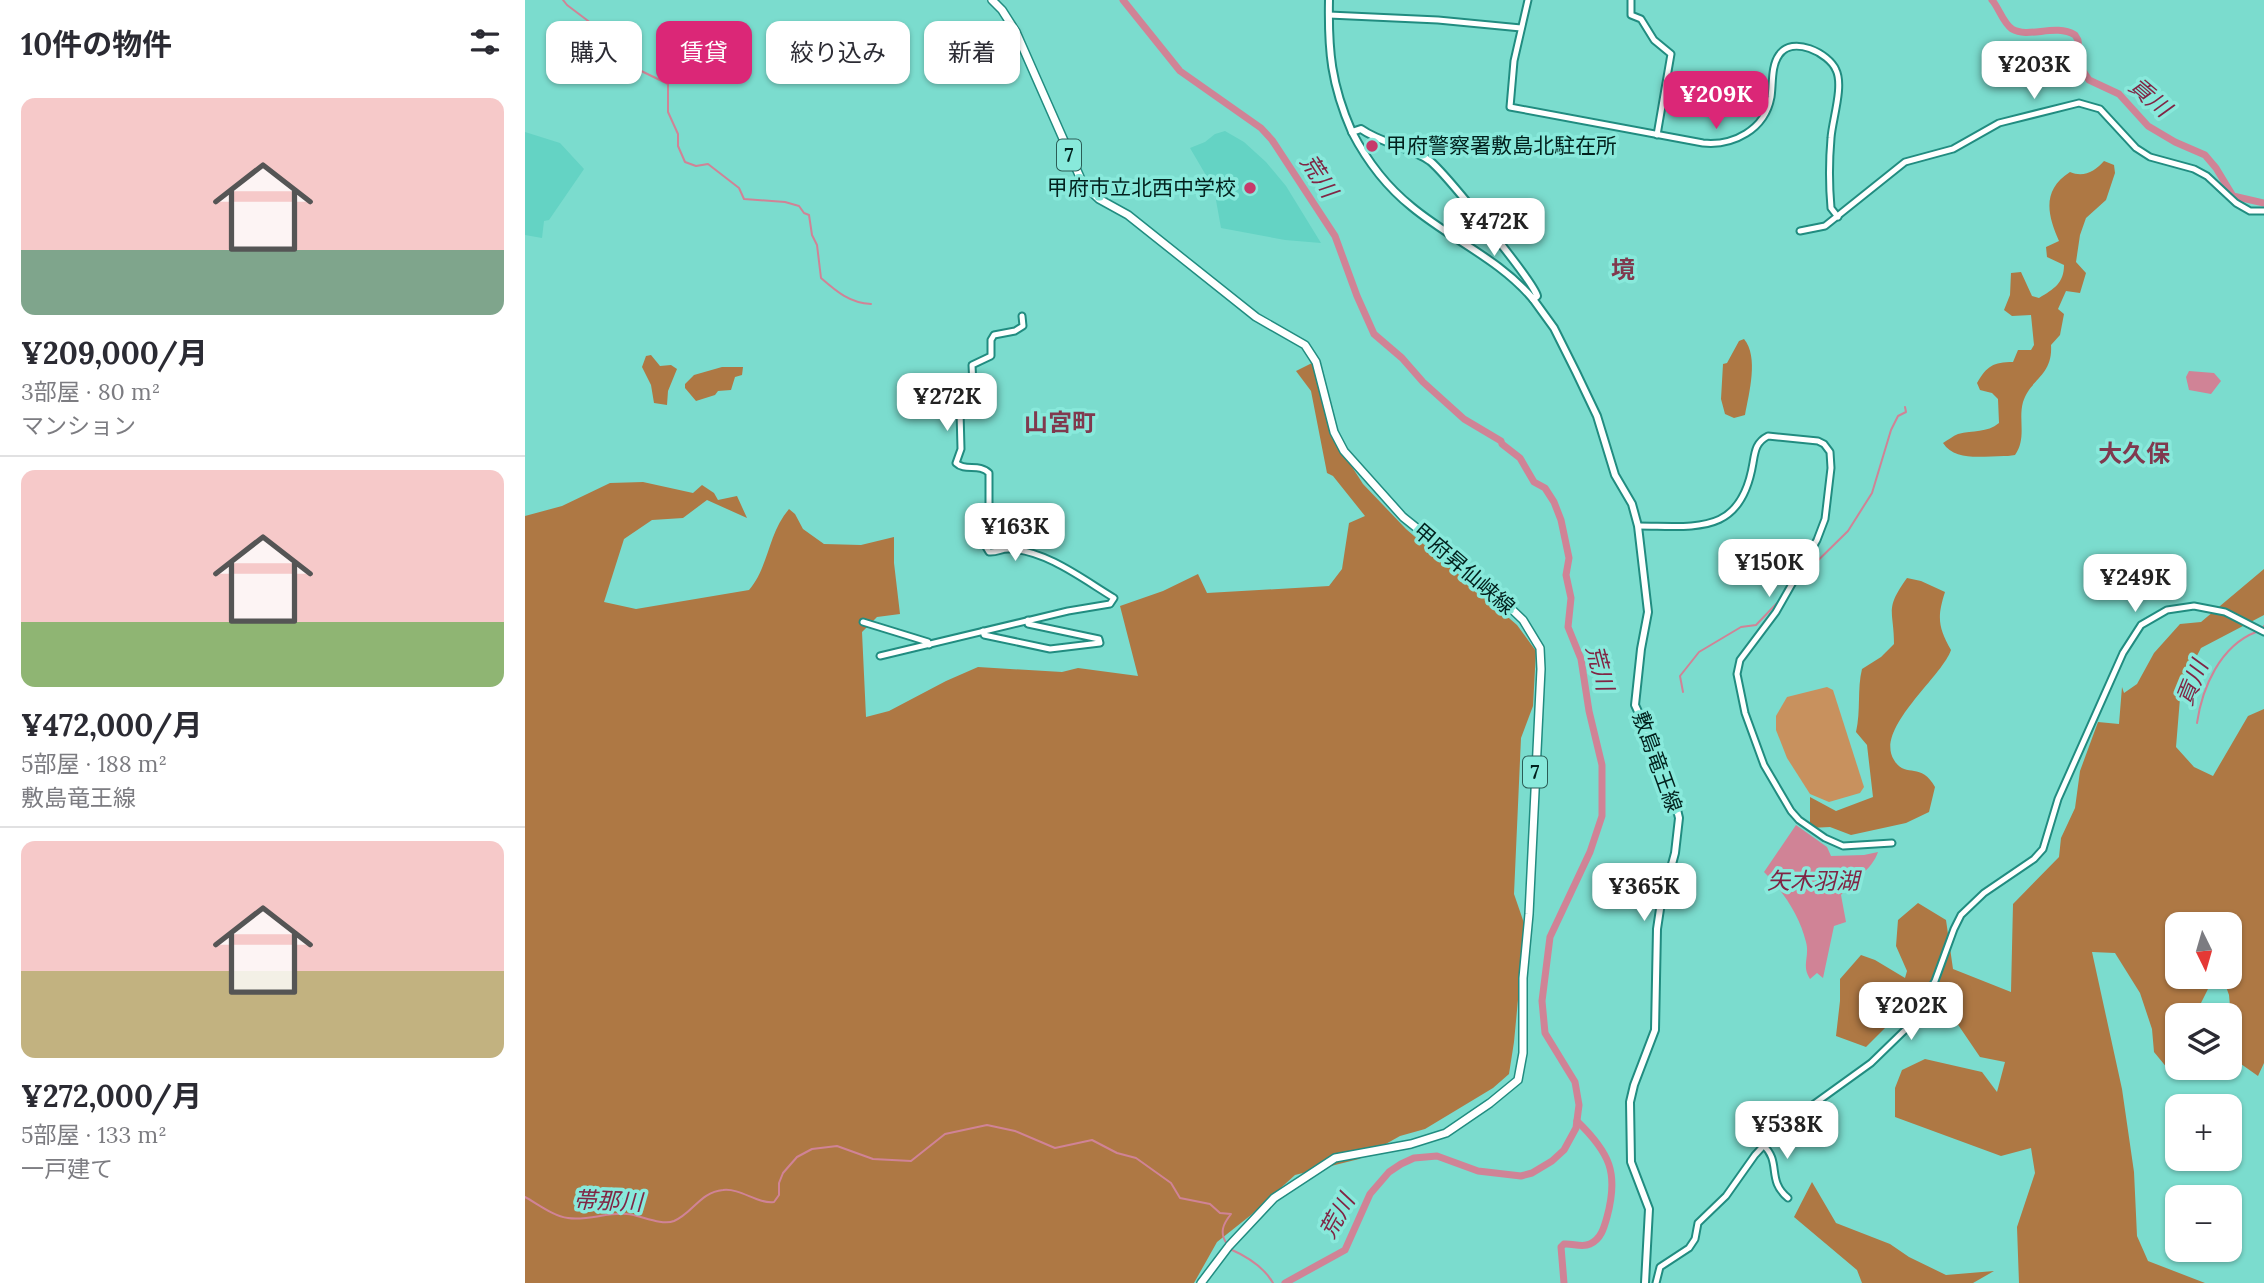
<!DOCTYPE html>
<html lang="ja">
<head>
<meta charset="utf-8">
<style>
  :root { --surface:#fff; --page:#f2f2f3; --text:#2b2b33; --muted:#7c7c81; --line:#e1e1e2; --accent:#db2777 }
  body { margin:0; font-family:Lora,"Noto Sans JP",serif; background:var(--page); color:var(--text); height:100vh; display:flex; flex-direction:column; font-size:26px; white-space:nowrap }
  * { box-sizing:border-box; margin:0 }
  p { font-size:23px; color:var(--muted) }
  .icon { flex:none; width:38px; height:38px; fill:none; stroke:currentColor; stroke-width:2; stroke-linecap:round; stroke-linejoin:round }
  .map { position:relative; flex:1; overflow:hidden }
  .details { display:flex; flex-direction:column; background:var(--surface); width:525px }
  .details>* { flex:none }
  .guide { position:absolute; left:21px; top:21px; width:665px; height:63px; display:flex; gap:14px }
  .needle { width:46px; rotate:175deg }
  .buttons { position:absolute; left:1640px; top:912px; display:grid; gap:14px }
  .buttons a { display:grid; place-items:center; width:77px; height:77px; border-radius:14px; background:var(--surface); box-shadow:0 2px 5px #0004; font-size:35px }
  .price { position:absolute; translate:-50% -60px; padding:0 16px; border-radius:14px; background:#fff; color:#222; font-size:23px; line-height:46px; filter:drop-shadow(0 2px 4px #0008) }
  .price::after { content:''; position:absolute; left:50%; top:42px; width:21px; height:16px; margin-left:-10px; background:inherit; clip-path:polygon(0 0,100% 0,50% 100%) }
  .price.active { background:var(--accent); color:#fff }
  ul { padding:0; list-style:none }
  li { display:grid; align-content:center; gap:14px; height:371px; padding:0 21px }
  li+li { border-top:2px solid var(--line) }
  li span { display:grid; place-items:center; height:217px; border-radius:14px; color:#555 }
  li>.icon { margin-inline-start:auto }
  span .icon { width:126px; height:126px; fill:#fffc; stroke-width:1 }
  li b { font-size:30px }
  h2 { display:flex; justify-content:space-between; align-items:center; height:84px; padding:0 21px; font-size:30px }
  .pill { padding:0 24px; border-radius:14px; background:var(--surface); box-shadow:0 2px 5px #0004; font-size:24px; line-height:63px }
  .pill.active { background:var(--accent); color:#fff }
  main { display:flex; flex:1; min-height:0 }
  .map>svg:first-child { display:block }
  .built { fill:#64d3c4 }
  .green { fill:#c8915e }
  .forest { fill:#ae7844; fill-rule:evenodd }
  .water { fill:#d08396 }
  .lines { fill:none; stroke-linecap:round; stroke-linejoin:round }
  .stream { stroke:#d08396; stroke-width:2 }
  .river { stroke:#d08396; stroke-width:7 }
  .tertiary-casing { stroke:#218c80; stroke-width:9 }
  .secondary-casing { stroke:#218c80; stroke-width:10 }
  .primary-casing { stroke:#218c80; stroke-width:10 }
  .tertiary { stroke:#fff; stroke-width:5 }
  .secondary { stroke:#fff; stroke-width:6 }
  .primary { stroke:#fff; stroke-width:7 }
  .poi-dot { fill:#c73a6b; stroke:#88e9db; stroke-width:2.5 }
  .labels { text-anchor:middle; stroke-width:7; stroke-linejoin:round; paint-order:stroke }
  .shield { fill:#88e9db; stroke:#2a5d56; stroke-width:2 }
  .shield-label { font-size:19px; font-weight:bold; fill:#02211d }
  .poi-label { font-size:21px; fill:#02211d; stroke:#88e9db; text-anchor:start }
  .street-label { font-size:21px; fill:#02211d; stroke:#88e9db }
  .water-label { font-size:23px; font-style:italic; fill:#802544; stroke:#88e9db }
  .quarter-label { font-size:24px; font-weight:bold; fill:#80394e; stroke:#88e9db }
</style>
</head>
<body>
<main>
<section class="details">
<h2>10件の物件<svg class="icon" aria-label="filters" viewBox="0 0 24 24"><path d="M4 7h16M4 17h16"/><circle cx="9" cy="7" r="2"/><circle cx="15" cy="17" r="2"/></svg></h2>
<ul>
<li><span style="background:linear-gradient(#f6c9c9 70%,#7fa58c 0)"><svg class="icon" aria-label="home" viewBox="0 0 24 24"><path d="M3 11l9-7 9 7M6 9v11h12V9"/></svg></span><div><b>¥209,000/月</b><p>3部屋 · 80 m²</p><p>マンション</p></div></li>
<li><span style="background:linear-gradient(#f6c9c9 70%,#8fb573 0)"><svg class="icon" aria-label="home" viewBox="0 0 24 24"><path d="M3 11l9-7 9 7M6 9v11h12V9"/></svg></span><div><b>¥472,000/月</b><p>5部屋 · 188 m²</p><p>敷島竜王線</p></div></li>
<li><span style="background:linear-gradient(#f6c9c9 60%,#c2b280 0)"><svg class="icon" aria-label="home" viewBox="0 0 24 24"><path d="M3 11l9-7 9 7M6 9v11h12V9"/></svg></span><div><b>¥272,000/月</b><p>5部屋 · 133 m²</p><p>一戸建て</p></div></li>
</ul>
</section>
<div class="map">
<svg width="1739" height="1283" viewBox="0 0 1739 1283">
  <rect width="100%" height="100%" fill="#7bdcce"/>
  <g class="built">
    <polygon points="700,131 719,142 741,162 761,186 796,243 760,240 696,228 689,189 665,148 680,142 690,134"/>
    <polygon points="0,132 35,143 59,169 24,220 19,221 17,238 0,235"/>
  </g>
  <polygon class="green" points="1302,687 1308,690 1339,787 1335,793 1304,802 1285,794 1262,758 1251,730 1251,716 1262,697"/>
  <g class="forest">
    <path d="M1579,161L1589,165L1590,173L1581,200L1561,218L1555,235L1551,262L1561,273L1555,293L1541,291L1533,309L1539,314L1535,335L1526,345C1528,376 1506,378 1498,402C1493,420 1502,438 1490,455L1483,456C1462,455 1431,463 1418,443C1423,440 1428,436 1433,434C1448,430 1462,433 1474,423L1473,399L1467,393L1455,390L1452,383C1462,366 1468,362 1488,362L1493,350H1506L1509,345L1506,315L1487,316L1479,310L1485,295L1486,273L1496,272L1507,296L1514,298C1529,289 1539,283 1539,265L1522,257L1521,247L1534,241C1522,214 1517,190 1545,172C1559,178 1570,171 1579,161Z"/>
    <path d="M1219,339C1234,357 1224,393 1220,415L1209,418L1200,414L1196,399L1198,364L1202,363L1214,341Z"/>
    <polygon points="126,355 135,366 146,365 152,369 143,391 142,405 129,403 126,385 117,367 121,356"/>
    <path d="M787,363L808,437L838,484L881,529L992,625L1011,651L1008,706L996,738L989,894L1000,926L989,1042L984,1074L968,1088L900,1129L875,1136L834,1159L770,1175L726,1215L692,1242L669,1283H0V516L37,506L85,483L118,482L168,493L177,485L189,493L193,500L212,496L222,518L182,500L158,518L127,520L99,539L79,602L111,609L224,590C244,567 243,533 264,509L270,514L278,529L299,544L336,545L369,537V563L375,614L352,617L337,632L341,717L364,711L421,681L453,667L537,672L553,668L613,676L595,606L638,591L673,574L682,593L804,586L817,569L824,523L840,516L808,476L802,473L786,391L771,371Z"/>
    <polygon points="197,367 218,367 217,375 210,377 206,390 193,391 190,395 171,401 160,388 160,384 169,375"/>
    <path d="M1739,569V615L1676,648L1656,686L1651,747L1669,767L1688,776L1723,716L1739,709V1063L1733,1076L1716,1064L1707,1029L1704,995L1699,981L1684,987L1670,1015H1652V1068H1656L1655,1070L1643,1069L1629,1052L1627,1029L1615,993L1590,953L1567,952L1597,1089L1609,1172L1612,1236L1623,1261L1680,1283H1494L1492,1227L1510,1173L1506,1148L1476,1156L1370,1117V1088L1377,1070L1400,1059L1457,1072L1472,1092L1480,1062L1455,1057L1421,1007L1397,991L1341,1047L1311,1036L1315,1001V979L1336,955L1350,960L1380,978L1382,971L1371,946L1373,920L1393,903L1421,920L1428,969L1486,992L1488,904L1534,857L1536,838L1550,808L1555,771L1573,722L1594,724L1597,687L1599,693L1612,684L1629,653L1655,624L1676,622ZM1652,924H1704V976H1652Z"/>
    <path d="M1382,578L1396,581L1420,592C1412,617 1413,627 1426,650C1417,677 1349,729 1369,760C1380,779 1396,761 1410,787L1404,812L1381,823L1326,835L1305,827L1285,828V797L1311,811L1348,797L1342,745L1331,732C1336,711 1332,689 1337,669L1356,657L1369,644C1369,610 1359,610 1382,578Z"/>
    <polygon points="1287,1182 1311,1223 1365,1244 1384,1257 1421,1275 1469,1271 1448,1283 1337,1283 1332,1270 1269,1217"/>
  </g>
  <g class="water">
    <polygon points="1664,371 1689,373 1696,381 1686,394 1664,390 1661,377"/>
    <path d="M1271,825L1302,847L1306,856L1339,855L1353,852C1347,870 1328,880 1316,895L1321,922L1309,926L1298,978L1292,973L1285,979C1276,965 1285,957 1281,942C1275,916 1258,891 1239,872Z"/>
  </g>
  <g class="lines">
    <g class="stream">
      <path d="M38,0L42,5L99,48L104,65L143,84V112L153,134V146L160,162L171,166L183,164L214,188L219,199L260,202L274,206L279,213L284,215L287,235L292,245L296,278C312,292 325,303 346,304"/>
      <polyline points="1270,583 1323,531 1347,493 1366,430 1373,416 1381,412 1380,407"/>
      <polyline points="1738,628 1739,626"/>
      <polyline points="1158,692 1155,676 1174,652 1216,627 1231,625 1255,600"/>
      <path d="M1672,723C1677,688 1695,646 1731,632"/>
      <path d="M0,1197C13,1204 28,1216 43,1218C63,1221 82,1212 102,1214C115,1215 136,1226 149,1221C168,1213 175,1192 198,1190C216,1188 232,1204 249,1202L254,1195V1183L258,1173L272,1157L287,1149L312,1146L348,1159L386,1161L420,1134L462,1125L490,1131L530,1148L567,1140L592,1153L611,1158L646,1183L655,1198L685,1204L695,1213L706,1214C698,1224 694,1233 702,1244"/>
      <path d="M705,1249C721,1256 739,1267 748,1283"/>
    </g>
    <g class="river">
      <polyline points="598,0 655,71 736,128 747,140 810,236 832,296 849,334 877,358 898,382 939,419 976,441 977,444 995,458 1009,482 1020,488 1029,502 1036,520 1044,558 1041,575 1046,598 1043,627 1056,659 1064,711 1077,765 1077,816 1065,852 1025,937 1017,1001 1020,1033 1050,1082 1054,1105 1051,1128 1039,1150 1027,1161 1007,1173 996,1176 953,1171 912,1156 889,1158 876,1164 864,1172 845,1194 820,1250 760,1283"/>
      <path d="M1467,0C1474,8 1478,23 1487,29C1504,39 1530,23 1550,35L1553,40L1556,68L1564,80L1594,94L1623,126L1650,142L1680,155L1691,168L1708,196L1739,203"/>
      <path d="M1039,1283L1036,1247L1039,1244C1047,1243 1057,1248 1065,1244C1076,1239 1079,1228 1082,1217C1094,1173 1085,1153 1052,1121"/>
    </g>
    <g class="tertiary-casing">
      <g id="tertiary">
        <path d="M1003,0L989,61L985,107L1178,143C1208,146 1240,130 1246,97C1248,84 1246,66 1254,55C1267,35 1304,53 1311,70C1319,86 1307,121 1306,138C1304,161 1304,185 1306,208L1313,217"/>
        <polyline points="1106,0 1106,15 1116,19 1129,40 1146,54 1132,135"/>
        <polyline points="804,15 913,20 996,28"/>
        <polyline points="1275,231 1300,226 1380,162 1428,149 1474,123 1554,103 1575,109 1611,148 1625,157 1669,169 1682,176 1711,203 1725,211 1739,211"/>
        <path d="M1113,526C1172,526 1216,536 1228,463C1230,451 1231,442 1243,436L1293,441L1299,444L1305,452L1306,468L1300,519L1292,540L1251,612L1215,660L1212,674L1220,713L1239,765L1266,811L1274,820L1300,838L1318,846L1367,843"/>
        <polyline points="338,622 403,642 404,645"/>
        <polyline points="458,631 459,635 525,649 575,643 574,639 503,624 503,620"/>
        <path d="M355,656L543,611L585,604L589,598C559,580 522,551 485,549C477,548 472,553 464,552L461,547L464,542L493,521L496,516L490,513L464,512V473C454,463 440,472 431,463L436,449L435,411L448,386L447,365L466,356V340L469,335L490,331L498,326L497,316"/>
        <path d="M1238,1145C1257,1162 1241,1180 1263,1198"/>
        <polyline points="1131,1283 1135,1267 1164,1248 1170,1239 1173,1223 1201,1196 1230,1155 1253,1130 1346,1063 1381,1029 1410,981 1429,929 1436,915 1459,893 1509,859 1518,849 1533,799 1598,653 1616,625 1642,610 1669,606 1700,612 1739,632"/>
      </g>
    </g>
    <g class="secondary-casing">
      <g id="secondary">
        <path d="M804,0C803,51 806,84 827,132L836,129C857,144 886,147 905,161C919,172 1009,282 1012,296L1008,299L1029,328L1051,372L1072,416L1090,475L1107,504L1113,526L1123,612L1116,649L1110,705L1138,766L1148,793L1154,818L1150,853L1135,909L1132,929L1130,1030L1109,1085L1105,1102L1106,1162L1124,1209L1120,1283"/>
        <path d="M827,132C842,161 862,187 887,207C927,240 974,259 1008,299"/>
      </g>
    </g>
    <g class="primary-casing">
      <polyline id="primary" points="467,0 477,10 491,32 558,184 574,199 603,215 731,317 780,345 791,362 809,432 819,451 878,517 954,578 998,620 1015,648 1016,669 1004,914 998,978 998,1053 993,1080 965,1103 921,1133 886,1144 810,1158 749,1198 704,1246 676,1283"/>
    </g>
    <use href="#tertiary" class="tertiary"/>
    <use href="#secondary" class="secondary"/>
    <use href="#primary" class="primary"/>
  </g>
  <g class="poi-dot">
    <circle cx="847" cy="146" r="7"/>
    <circle cx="725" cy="188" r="7"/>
  </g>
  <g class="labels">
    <g class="shield">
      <rect x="532" y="139.5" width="24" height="31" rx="5"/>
      <rect x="998" y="756.5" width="24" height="31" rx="5"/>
    </g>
    <g class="shield-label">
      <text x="544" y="162">7</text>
      <text x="1010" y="779">7</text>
    </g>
    <g class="poi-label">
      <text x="861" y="153">甲府警察署敷島北駐在所</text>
      <text x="711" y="195" text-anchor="end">甲府市立北西中学校</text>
    </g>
    <g class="street-label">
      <text transform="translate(939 569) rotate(41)" y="7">甲府昇仙峡線</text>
      <text transform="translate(1132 762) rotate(70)" y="7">敷島竜王線</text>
    </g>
    <g class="water-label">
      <text transform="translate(1625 97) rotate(40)" y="8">貢川</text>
      <text transform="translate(794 176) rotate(57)" y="8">荒川</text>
      <text transform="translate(1075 668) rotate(75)" y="8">荒川</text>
      <text transform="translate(1667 683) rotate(-68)" y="8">貢川</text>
      <text x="1288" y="889">矢木羽湖</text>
      <text transform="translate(83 1201) rotate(2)" y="8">帯那川</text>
      <text transform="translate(812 1216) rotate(-61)" y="8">荒川</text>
    </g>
    <g class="quarter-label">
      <text x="1098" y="278">境</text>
      <text x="535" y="431">山宮町</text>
      <text x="1609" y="462">大久保</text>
    </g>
  </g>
</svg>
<div class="buttons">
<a><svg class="needle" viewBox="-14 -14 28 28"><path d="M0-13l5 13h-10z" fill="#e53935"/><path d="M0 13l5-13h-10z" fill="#7c7c81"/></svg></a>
<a><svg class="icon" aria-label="layers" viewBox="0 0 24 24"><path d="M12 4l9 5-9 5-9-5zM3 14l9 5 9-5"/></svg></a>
<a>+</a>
<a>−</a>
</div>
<b class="price" style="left:1509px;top:101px">¥203K</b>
<b class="price active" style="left:1191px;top:131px">¥209K</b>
<b class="price" style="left:969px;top:258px">¥472K</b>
<b class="price" style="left:422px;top:433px">¥272K</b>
<b class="price" style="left:490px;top:563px">¥163K</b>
<b class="price" style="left:1244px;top:599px">¥150K</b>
<b class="price" style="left:1610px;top:614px">¥249K</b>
<b class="price" style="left:1119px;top:923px">¥365K</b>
<b class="price" style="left:1386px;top:1042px">¥202K</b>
<b class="price" style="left:1262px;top:1161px">¥538K</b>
<div class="guide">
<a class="pill">購入</a>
<a class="pill active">賃貸</a>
<a class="pill">絞り込み</a>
<a class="pill">新着</a>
</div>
</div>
</main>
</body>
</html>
